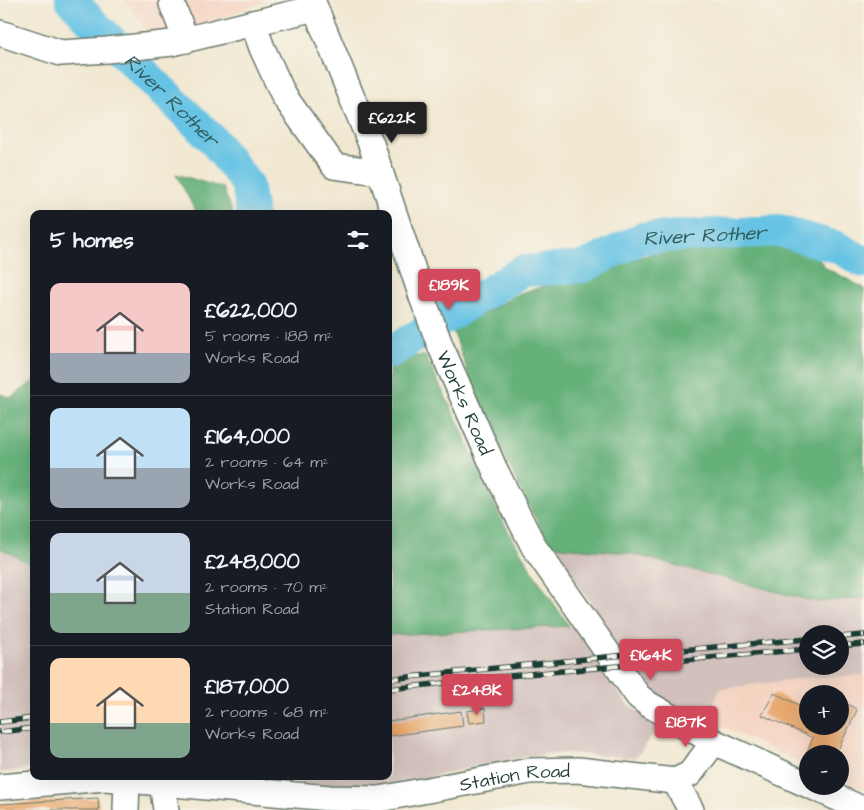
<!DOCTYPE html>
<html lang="en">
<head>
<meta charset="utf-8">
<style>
  :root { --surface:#171b24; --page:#242831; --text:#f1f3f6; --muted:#9ea1a6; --line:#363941; --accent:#d1495b }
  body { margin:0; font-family:"Architects Daughter",sans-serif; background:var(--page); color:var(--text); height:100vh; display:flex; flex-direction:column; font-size:19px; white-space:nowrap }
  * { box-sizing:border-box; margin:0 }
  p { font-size:16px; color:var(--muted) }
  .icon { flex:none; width:28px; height:28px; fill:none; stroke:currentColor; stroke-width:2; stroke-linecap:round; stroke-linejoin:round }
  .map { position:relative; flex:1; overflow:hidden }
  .panel { position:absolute; left:30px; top:210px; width:362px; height:570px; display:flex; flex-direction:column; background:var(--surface); border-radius:10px; box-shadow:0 5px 20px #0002 }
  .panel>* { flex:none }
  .tools { position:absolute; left:799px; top:625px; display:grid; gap:10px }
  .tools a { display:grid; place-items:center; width:50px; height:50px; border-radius:50%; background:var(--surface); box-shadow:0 5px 20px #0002; font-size:25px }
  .price { position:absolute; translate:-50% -42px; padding:0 11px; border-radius:5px; background:var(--accent); color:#fff; font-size:16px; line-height:32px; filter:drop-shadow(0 1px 2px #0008) }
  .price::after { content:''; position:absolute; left:50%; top:30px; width:15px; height:11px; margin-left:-8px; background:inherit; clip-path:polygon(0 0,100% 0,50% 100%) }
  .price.active { background:#222; color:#fff }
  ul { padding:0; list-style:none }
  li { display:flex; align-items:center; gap:15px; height:125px; padding:0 20px }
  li+li { border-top:1px solid var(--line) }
  li span { display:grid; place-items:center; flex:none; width:140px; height:100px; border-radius:10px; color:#555 }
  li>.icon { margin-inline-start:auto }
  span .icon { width:60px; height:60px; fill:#fffc; stroke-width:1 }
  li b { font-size:21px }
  h2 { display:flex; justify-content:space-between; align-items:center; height:60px; padding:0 20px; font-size:21px }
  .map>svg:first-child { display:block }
  .built { fill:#f5d3c1; fill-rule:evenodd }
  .industrial { fill:#d1c0bc; fill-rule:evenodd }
  .forest { fill:#66b17a; stroke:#427757 }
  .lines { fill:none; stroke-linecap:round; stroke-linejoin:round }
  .river { stroke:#66c3e4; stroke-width:32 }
  .building { fill:#e6a468 }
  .minor-casing { stroke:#68796b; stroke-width:28 }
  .minor { stroke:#fff; stroke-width:25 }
  .rail-casing { stroke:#1f3d34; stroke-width:5.5 }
  .rail { stroke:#f7f3e8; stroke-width:4; stroke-dasharray:11; stroke-linecap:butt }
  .labels { text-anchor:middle; stroke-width:5; stroke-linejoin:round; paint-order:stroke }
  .street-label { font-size:19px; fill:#1f3d34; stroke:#f7f3e8 }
  .water-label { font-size:20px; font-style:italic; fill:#315e60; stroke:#f7f3e8 }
</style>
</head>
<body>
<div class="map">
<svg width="864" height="810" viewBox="0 0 864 810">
  <rect width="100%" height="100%" fill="#f7f3e8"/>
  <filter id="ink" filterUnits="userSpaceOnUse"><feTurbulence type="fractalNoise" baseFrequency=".02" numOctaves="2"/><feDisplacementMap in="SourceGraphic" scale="10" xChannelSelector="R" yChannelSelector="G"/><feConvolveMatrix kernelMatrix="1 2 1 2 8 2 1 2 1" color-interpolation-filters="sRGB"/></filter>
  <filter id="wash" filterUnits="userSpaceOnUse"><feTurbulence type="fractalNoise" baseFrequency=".0096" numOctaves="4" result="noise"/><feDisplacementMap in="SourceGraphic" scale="20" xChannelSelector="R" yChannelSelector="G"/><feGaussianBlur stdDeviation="1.12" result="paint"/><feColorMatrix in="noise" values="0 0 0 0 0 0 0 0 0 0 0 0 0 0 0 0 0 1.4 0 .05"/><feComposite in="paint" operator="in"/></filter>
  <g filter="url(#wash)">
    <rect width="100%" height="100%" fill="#f1e8d1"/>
    <g class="built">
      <polygon points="124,0 268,0 200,26 153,39"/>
      <path d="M864,675V790L840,779V754H808L807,766L708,720L720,689L805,678ZM808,694H840V726H808Z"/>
    </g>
    <g class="industrial">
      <path d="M551,546L628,553L816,602L864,598V675L805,678L720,689L708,720L661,700L651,693L643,683L613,686L627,704L660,726L638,755L634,758L567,753L547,754L512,759L400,783L346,786L303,785L291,776H389V635L606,624ZM808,634H840V666H808Z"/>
      <polygon points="0,548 34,566 34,768 0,773"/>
    </g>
    <g class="forest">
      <polygon points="176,174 223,188 233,214 197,214"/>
      <polygon points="785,236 814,253 826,268 864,288 864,598 816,602 628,553 551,546 526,501 479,403 453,331 520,293 596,272 657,252 704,241 730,238"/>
      <polygon points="425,356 457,420 499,515 534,574 569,626 389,635 389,357"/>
      <polygon points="34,381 34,566 0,548 0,394 11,398"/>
    </g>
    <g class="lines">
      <g class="river">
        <path id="s1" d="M71,0L94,24L213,140L247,184L252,214"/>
        <path id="s2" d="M389,353L522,271L583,267L642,238L779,231L837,247L864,262"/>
      </g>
    </g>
    <g id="blocks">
      <g class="building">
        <polygon points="774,693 808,709 808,726 840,726 840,699 857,710 836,754 808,754 808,766 802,763 813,738 762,715"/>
        <polygon points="485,708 486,721 469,723 467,711"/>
        <polygon points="461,711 463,726 389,736 389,721"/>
        <polygon points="98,798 99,810 0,810 0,804"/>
      </g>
    </g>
  </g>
  <g filter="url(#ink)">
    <use href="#blocks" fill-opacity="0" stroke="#68796b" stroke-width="1"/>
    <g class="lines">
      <g class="minor-casing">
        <g id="minor">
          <path id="s3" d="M312,0L371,144L422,297L440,345L495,470L534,547L638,696L648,704L714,742L808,785"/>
          <polyline points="172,4 186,40"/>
          <polyline points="253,23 262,48 284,96 334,166 380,172"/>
          <polyline points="0,33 61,53 107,50 172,43 315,8"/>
          <polyline points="675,781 691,810"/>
          <polyline points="162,783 166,810"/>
          <polyline points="811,786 864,810"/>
          <path id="s4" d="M0,787L105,778L330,798L379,799L530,771L578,770L675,781L690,774L714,742"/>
          <polyline points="126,810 127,780"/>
        </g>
      </g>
      <use href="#minor" class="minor"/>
      <g class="rail-casing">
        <g id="rail">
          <polyline points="840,637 864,635"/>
          <polyline points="840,646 864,644"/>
          <polyline points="389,679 635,654 808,639"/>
          <polyline points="389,689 528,674 808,649"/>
          <polyline points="0,722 34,718"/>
          <polyline points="0,732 34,728"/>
        </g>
      </g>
      <use href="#rail" class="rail"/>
    </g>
  </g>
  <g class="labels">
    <g class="street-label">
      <text dy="7" stroke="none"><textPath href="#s3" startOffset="431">Works Road</textPath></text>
      <text dy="7" stroke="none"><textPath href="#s4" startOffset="518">Station Road</textPath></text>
    </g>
    <g class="water-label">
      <text dy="7" stroke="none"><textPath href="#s1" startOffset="142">River Rother</textPath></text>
      <text dy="7" stroke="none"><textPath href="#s2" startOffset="346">River Rother</textPath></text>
    </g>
  </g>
</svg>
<div class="tools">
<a><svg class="icon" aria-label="layers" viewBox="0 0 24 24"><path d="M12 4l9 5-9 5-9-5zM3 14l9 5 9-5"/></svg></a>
<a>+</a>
<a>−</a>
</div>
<b class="price active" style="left:392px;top:144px">£622K</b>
<b class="price" style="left:449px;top:311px">£189K</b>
<b class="price" style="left:651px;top:681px">£164K</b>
<b class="price" style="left:477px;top:716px">£248K</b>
<b class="price" style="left:686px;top:748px">£187K</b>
<section class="panel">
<h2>5 homes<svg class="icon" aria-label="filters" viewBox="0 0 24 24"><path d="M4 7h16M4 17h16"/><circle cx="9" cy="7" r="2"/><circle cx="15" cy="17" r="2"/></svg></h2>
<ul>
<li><span style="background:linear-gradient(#f6c9c9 70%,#9aa5b1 0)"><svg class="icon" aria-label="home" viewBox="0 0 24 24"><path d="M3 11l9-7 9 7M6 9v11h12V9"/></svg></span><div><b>£622,000</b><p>5 rooms · 188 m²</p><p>Works Road</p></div></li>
<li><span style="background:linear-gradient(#bfe0f5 60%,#9aa5b1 0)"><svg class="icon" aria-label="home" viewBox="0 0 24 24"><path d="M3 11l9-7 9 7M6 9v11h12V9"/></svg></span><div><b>£164,000</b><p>2 rooms · 64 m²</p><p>Works Road</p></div></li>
<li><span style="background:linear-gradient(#c9d6e8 60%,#7fa58c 0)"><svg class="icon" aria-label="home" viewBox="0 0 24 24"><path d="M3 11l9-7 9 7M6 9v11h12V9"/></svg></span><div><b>£248,000</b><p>2 rooms · 70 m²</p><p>Station Road</p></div></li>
<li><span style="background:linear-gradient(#ffd9b3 65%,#7fa58c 0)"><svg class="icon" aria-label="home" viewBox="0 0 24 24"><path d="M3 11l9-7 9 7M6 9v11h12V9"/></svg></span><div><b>£187,000</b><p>2 rooms · 68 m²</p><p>Works Road</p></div></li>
</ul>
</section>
</div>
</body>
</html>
